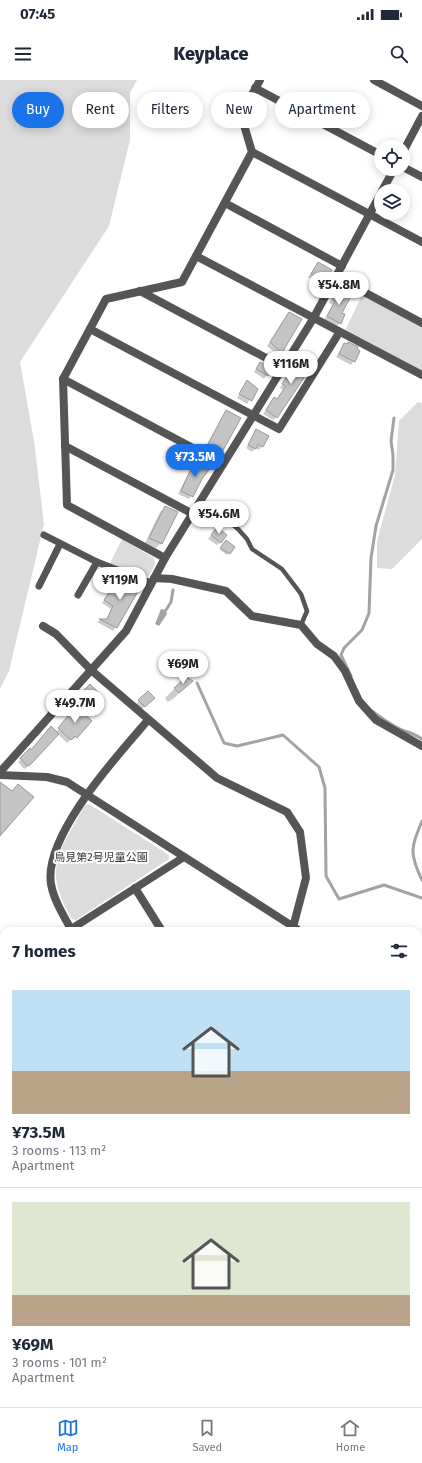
<!DOCTYPE html>
<html lang="en">
<head>
<meta charset="utf-8">
<style>
  :root { --surface:#fff; --page:#f2f2f3; --text:#1f2937; --muted:#747a83; --line:#e0e1e3; --accent:#1a73e8 }
  body { margin:0; font-family:"Fira Sans","Noto Sans JP",sans-serif; background:var(--page); color:var(--text); height:100vh; display:flex; flex-direction:column; font-size:15px; white-space:nowrap }
  * { box-sizing:border-box; margin:0 }
  p { font-size:13px; color:var(--muted) }
  .icon { flex:none; width:22px; height:22px; fill:none; stroke:currentColor; stroke-width:2; stroke-linecap:round; stroke-linejoin:round }
  .map { position:relative; flex:1; overflow:hidden }
  .panel { position:absolute; left:0px; top:847px; width:422px; height:480px; display:flex; flex-direction:column; background:var(--surface); border-radius:12px 12px 0 0; box-shadow:0 2px 10px #0003 }
  .panel>* { flex:none }
  .top-card { position:absolute; left:12px; top:12px; width:398px; height:36px; display:flex; gap:8px }
  .tools { position:absolute; left:374px; top:60px; display:grid; gap:8px }
  .tools a { display:grid; place-items:center; width:36px; height:36px; border-radius:50%; background:var(--surface); box-shadow:0 2px 10px #0003; font-size:20px }
  .price { position:absolute; translate:-50% -34px; padding:0 9px; border-radius:14px; background:#fff; color:#222; font-size:13px; line-height:26px; filter:drop-shadow(0 1px 2px #0008) }
  .price::after { content:''; position:absolute; left:50%; top:24px; width:12px; height:9px; margin-left:-6px; background:inherit; clip-path:polygon(0 0,100% 0,50% 100%) }
  .price.selected { background:var(--accent); color:#fff }
  ul { padding:0; list-style:none }
  li { display:grid; align-content:center; gap:8px; height:212px; padding:0 12px }
  li+li { border-top:1px solid var(--line) }
  li span { display:grid; place-items:center; height:124px; border-radius:0px; color:#555 }
  li>.icon { margin-inline-start:auto }
  span .icon { width:72px; height:72px; fill:#fffc; stroke-width:1 }
  li b { font-size:17px }
  h2 { display:flex; justify-content:space-between; align-items:center; height:48px; padding:0 12px; font-size:17px }
  .pill { padding:0 14px; border-radius:18px; background:var(--surface); box-shadow:0 2px 10px #0003; font-size:14px; line-height:36px }
  .pill.selected { background:var(--accent); color:#fff }
  .status { display:flex; justify-content:space-between; align-items:center; height:28px; padding:0 20px; background:var(--surface); direction:ltr }
  .status svg { height:11px; fill:currentColor }
  header { display:flex; justify-content:space-between; align-items:center; height:52px; padding:0 12px; background:var(--surface); font-size:18px; font-weight:800 }
  .dock { display:flex; justify-content:space-around; align-items:center; height:56px; border-top:1px solid var(--line); background:var(--surface); font-size:11px; color:var(--muted) }
  .dock a { display:grid; justify-items:center; gap:2px }
  .dock .selected { color:var(--accent) }
  .map>svg:first-child { display:block }
  .green { fill:#dcdcdc }
  .water { fill:#a3a3a3 }
  .shadow { fill:#0003 }
  .lines { fill:none; stroke-linecap:round; stroke-linejoin:round }
  .stream { stroke:#a3a3a3; stroke-width:3 }
  .building { fill:#c4c4c4; stroke:#999 }
  .service { stroke:#555; stroke-width:4.5 }
  .pedestrian { stroke:#555; stroke-width:7 }
  .minor { stroke:#555; stroke-width:8 }
  .tertiary { stroke:#555; stroke-width:8 }
  .labels { text-anchor:middle; stroke-width:4; stroke-linejoin:round; paint-order:stroke }
  .park-label { font-size:11px; fill:#333; stroke:#fff }
</style>
</head>
<body>
<div class="status"><b>07:45</b><svg viewBox="0 0 49 12"><path d="M0 12V9h3v3zM5 12V6h3v6zM10 12V3h3v9zM15 12V0h3v12zM26 1h20v11H26zM47 4h2v5h-2z"/></svg></div>
<header><svg class="icon" aria-label="menu" viewBox="0 0 24 24"><path d="M4 6h16M4 12h16M4 18h16"/></svg>Keyplace<svg class="icon" aria-label="search" viewBox="0 0 24 24"><circle cx="10" cy="10" r="6"/><path d="M15 15l6 6"/></svg></header>
<div class="map">
<svg width="422" height="1327" viewBox="0 0 422 1327">
  <rect width="100%" height="100%" fill="#fff"/>
  <g class="green">
    <polygon points="0,0 137,0 130,13 130,60 109,146 20,282 34,361 44,444 9,591 0,609"/>
    <polygon points="362,215 422,247 422,295 343,255"/>
    <polygon points="418,322 422,323 422,459 392,489 377,488 377,461 395,395 399,341"/>
    <polygon points="122,459 154,478 155,484 147,499 110,483"/>
    <path d="M89,724L169,775V779L76,840L72,839C42,787 59,773 85,725Z"/>
  </g>
  <polygon class="water" points="161,529 166,530 167,534 159,546 155,544"/>
  <g class="shadow">
    <polygon points="319,183 325,201 321,205 308,197"/>
    <polygon points="338,210 340,243 337,246 324,240 333,225 329,223"/>
    <polygon points="289,233 281,272 278,275 267,266"/>
    <polygon points="344,264 359,272 351,285 336,277"/>
    <polygon points="302,275 276,337 273,340 263,334 271,322 277,320 283,310 280,308"/>
    <polygon points="260,283 267,295 264,299 254,292"/>
    <polygon points="248,301 257,309 247,324 237,318"/>
    <polygon points="226,332 240,339 217,377 204,369"/>
    <polygon points="257,350 262,366 259,370 256,368 252,372 246,368"/>
    <polygon points="196,384 201,398 189,419 178,414 187,396"/>
    <polygon points="166,427 161,463 156,468 145,463 160,432"/>
    <polygon points="217,448 221,462 217,465 208,459"/>
    <polygon points="224,463 233,467 227,475 220,470"/>
    <polygon points="118,499 131,523 113,551 97,542 100,540 106,540 111,529 102,523"/>
    <polygon points="191,602 173,619 168,622 165,618 175,608"/>
    <polygon points="90,606 97,612 82,627 76,620"/>
    <polygon points="148,612 153,618 141,630 136,624"/>
    <polygon points="91,641 73,660 71,659 67,663 58,654 26,688 24,689 18,682 30,670 31,671 56,652 66,642"/>
    <polygon points="0,947 4,952 4,992 0,986"/>
    <polygon points="3,1001 4,1020 0,1021 0,1003"/>
  </g>
  <g class="lines">
    <g class="stream">
      <polyline points="166,530 171,522 173,510"/>
      <polyline points="351,596 341,575 344,568 362,550 369,533 371,478 376,446 393,390 393,375 391,361 394,338"/>
      <polyline points="197,603 224,663 237,666 283,655 319,687 325,708 326,796 339,819 384,805 422,818"/>
      <path d="M372,631C382,638 391,645 402,650C410,653 415,654 422,659"/>
      <path d="M422,741C411,768 409,773 422,800"/>
    </g>
  </g>
  <g class="building">
    <polygon points="318,182 332,190 326,202 311,194"/>
    <polygon points="337,209 351,216 342,233 345,234 341,244 327,236 335,221 332,219"/>
    <polygon points="289,232 302,239 282,273 270,262"/>
    <polygon points="348,262 358,267 357,269 360,271 355,282 339,274 344,263 347,264"/>
    <polygon points="302,274 314,283 277,338 266,330 274,317 277,319 286,306 282,304"/>
    <polygon points="260,282 272,288 268,296 256,289"/>
    <polygon points="247,300 258,309 252,321 239,314"/>
    <polygon points="226,330 241,338 221,374 207,366"/>
    <polygon points="256,349 269,356 263,367 258,364 256,369 248,365"/>
    <polygon points="199,379 211,387 202,399 193,417 181,411 190,391"/>
    <polygon points="165,426 178,432 162,464 149,458"/>
    <polygon points="217,447 227,455 221,463 211,455"/>
    <polygon points="226,460 235,467 230,474 220,468"/>
    <polygon points="118,498 129,505 132,501 141,506 117,548 99,539 107,539 113,526 104,520"/>
    <polygon points="186,597 193,601 179,613 174,608"/>
    <polygon points="90,604 98,612 86,624 78,616"/>
    <polygon points="148,611 155,618 145,627 138,620"/>
    <polygon points="76,626 92,641 77,658 75,656 71,660 58,648"/>
    <polygon points="51,646 59,654 30,685 27,686 20,678 30,668 31,670"/>
    <polygon points="0,702 12,711 18,704 34,717 0,756"/>
  </g>
  <g class="lines">
    <polyline class="service" points="216,430 238,449 247,459 252,469 282,489 301,514 307,531 301,545"/>
    <g class="pedestrian">
      <polyline points="44,455 97,482 151,503"/>
      <polyline points="39,506 60,464"/>
      <polyline points="78,515 97,482"/>
    </g>
    <g class="minor">
      <polyline points="374,0 422,26"/>
      <polyline points="255,8 381,75"/>
      <polyline points="252,72 422,162"/>
      <polyline points="403,87 422,97"/>
      <polyline points="225,123 342,186"/>
      <polyline points="196,176 422,295"/>
      <polyline points="336,197 422,243"/>
      <polyline points="140,211 283,287"/>
      <polyline points="90,249 279,349 339,253"/>
      <polyline points="63,299 223,384"/>
      <polyline points="65,366 193,434"/>
      <polyline points="165,478 67,425 63,299 106,219 182,202 252,72 241,35 260,0"/>
      <polyline points="154,498 172,499 226,511 252,536 301,545 317,564 334,576 345,591 359,621 376,640 422,666"/>
      <polyline points="43,546 56,554 91,590 217,698 287,732 300,752 306,798 292,851"/>
      <polyline points="0,695 47,697 67,702 300,851"/>
      <polyline points="135,808 162,851"/>
      <polyline points="68,851 184,777"/>
      <path d="M72,851C64,836 54,821 51,804C43,756 118,675 148,640"/>
      <polyline points="0,864 4,873"/>
      <polyline points="418,899 422,890"/>
      <polyline points="418,1005 422,1007"/>
      <polyline points="0,1045 4,1043"/>
      <polyline points="418,1068 422,1059"/>
      <polyline points="0,1077 4,1085"/>
      <polyline points="418,1078 422,1078"/>
      <polyline points="0,1147 4,1140"/>
      <polyline points="418,1184 422,1184"/>
      <polyline points="0,1200 4,1202"/>
      <polyline points="418,1255 422,1244"/>
      <polyline points="0,1296 4,1289"/>
      <polyline points="0,1301 4,1302"/>
      <polyline points="321,1323 326,1327"/>
      <polyline points="16,1327 17,1323"/>
      <polyline points="80,1327 81,1323"/>
      <polyline points="133,1327 134,1323"/>
      <polyline points="241,1327 244,1323"/>
      <polyline points="276,1327 276,1323"/>
      <polyline points="376,1327 379,1323"/>
    </g>
    <g class="tertiary">
      <polyline points="403,72 422,36"/>
      <polyline points="382,111 394,89"/>
      <polyline points="0,692 126,551 165,478 313,239 381,113"/>
    </g>
  </g>
  <g class="labels">
    <g class="park-label">
      <text x="101" y="781">鳥見第2号児童公園</text>
    </g>
  </g>
</svg>
<div class="tools">
<a><svg class="icon" aria-label="locate" viewBox="0 0 24 24"><circle cx="12" cy="12" r="6"/><path d="M12 2v4M12 18v4M2 12h4M18 12h4"/></svg></a>
<a><svg class="icon" aria-label="layers" viewBox="0 0 24 24"><path d="M12 4l9 5-9 5-9-5zM3 14l9 5 9-5"/></svg></a>
</div>
<b class="price" style="left:339px;top:226px">¥54.8M</b>
<b class="price" style="left:291px;top:305px">¥116M</b>
<b class="price selected" style="left:195px;top:398px">¥73.5M</b>
<b class="price" style="left:219px;top:455px">¥54.6M</b>
<b class="price" style="left:120px;top:521px">¥119M</b>
<b class="price" style="left:183px;top:605px">¥69M</b>
<b class="price" style="left:75px;top:644px">¥49.7M</b>
<div class="top-card">
<a class="pill selected">Buy</a>
<a class="pill">Rent</a>
<a class="pill">Filters</a>
<a class="pill">New</a>
<a class="pill">Apartment</a>
</div>
<section class="panel">
<h2>7 homes<svg class="icon" aria-label="filters" viewBox="0 0 24 24"><path d="M4 7h16M4 17h16"/><circle cx="9" cy="7" r="2"/><circle cx="15" cy="17" r="2"/></svg></h2>
<ul>
<li><span style="background:linear-gradient(#bfe0f5 65%,#b9a48a 0)"><svg class="icon" aria-label="home" viewBox="0 0 24 24"><path d="M3 11l9-7 9 7M6 9v11h12V9"/></svg></span><div><b>¥73.5M</b><p>3 rooms · 113 m²</p><p>Apartment</p></div></li>
<li><span style="background:linear-gradient(#dfe7d0 75%,#b9a48a 0)"><svg class="icon" aria-label="home" viewBox="0 0 24 24"><path d="M3 11l9-7 9 7M6 9v11h12V9"/></svg></span><div><b>¥69M</b><p>3 rooms · 101 m²</p><p>Apartment</p></div></li>
</ul>
</section>
</div>
<nav class="dock">
<a class="selected"><svg class="icon" aria-label="map" viewBox="0 0 24 24"><path d="M3 6l6-2 6 2 6-2v14l-6 2-6-2-6 2zM9 4v14M15 6v14"/></svg>Map</a>
<a><svg class="icon" aria-label="saved" viewBox="0 0 24 24"><path d="M7 4h10v16l-5-4-5 4z"/></svg>Saved</a>
<a><svg class="icon" aria-label="home" viewBox="0 0 24 24"><path d="M3 11l9-7 9 7M6 9v11h12V9"/></svg>Home</a>
</nav>
</body>
</html>
